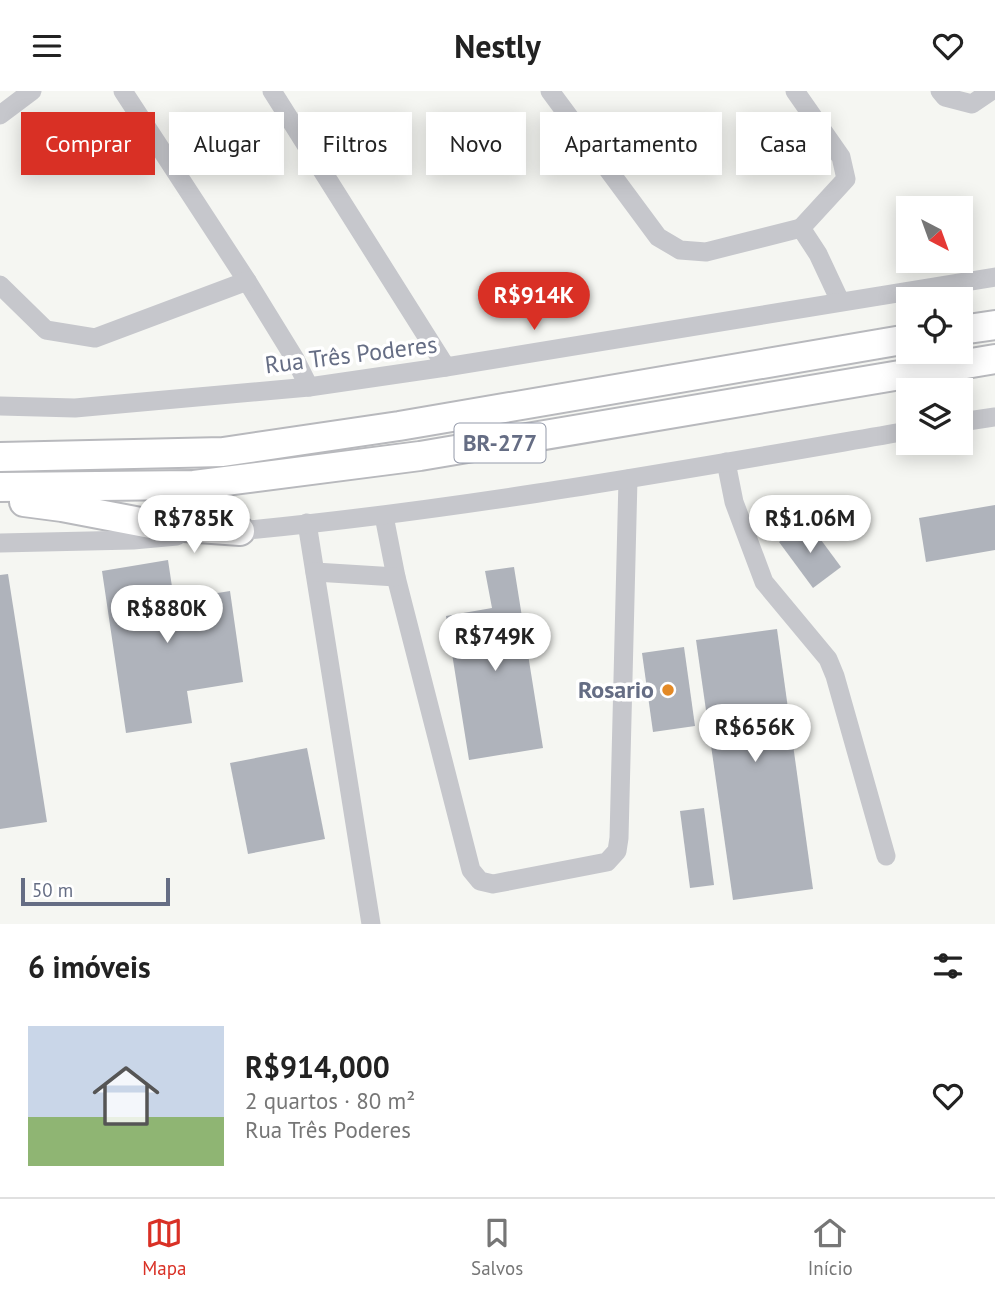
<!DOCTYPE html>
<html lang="pt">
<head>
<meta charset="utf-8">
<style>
  :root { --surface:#fff; --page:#f6f6f6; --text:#222; --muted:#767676; --line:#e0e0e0; --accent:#d93025 }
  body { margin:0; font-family:"PT Sans",sans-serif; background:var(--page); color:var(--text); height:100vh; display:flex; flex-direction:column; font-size:26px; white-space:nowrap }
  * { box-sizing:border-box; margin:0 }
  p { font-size:23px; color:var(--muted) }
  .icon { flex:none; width:38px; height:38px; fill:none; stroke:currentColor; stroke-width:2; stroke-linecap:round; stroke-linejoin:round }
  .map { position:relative; height:833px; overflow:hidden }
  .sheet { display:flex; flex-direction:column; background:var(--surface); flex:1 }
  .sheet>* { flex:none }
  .banner { position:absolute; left:21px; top:21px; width:954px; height:63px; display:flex; gap:14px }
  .needle { width:46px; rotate:139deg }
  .buttons { position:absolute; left:896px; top:105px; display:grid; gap:14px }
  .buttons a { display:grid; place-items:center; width:77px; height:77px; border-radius:0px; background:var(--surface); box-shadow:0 4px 18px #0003; font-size:35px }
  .scale { position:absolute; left:21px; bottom:18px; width:149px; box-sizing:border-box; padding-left:7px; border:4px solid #656d84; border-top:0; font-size:19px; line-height:24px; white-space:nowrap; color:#656d84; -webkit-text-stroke:5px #fff; paint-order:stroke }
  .price { position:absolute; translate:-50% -60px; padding:0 16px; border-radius:24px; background:#fff; color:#222; font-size:23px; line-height:46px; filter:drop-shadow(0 2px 4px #0008) }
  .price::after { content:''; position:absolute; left:50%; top:42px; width:21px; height:16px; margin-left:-10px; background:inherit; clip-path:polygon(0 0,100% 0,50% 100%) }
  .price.current { background:var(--accent); color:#fff }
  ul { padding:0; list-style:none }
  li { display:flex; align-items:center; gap:21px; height:175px; padding:0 28px }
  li+li { border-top:2px solid var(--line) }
  li span { display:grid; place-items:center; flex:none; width:196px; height:140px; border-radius:0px; color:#555 }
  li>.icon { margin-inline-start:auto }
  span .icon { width:84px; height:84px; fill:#fffc; stroke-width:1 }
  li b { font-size:30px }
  h2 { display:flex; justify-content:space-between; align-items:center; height:84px; padding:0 28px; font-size:30px }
  .tag { padding:0 24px; border-radius:0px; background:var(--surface); box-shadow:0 4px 18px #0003; font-size:24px; line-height:63px }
  .tag.current { background:var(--accent); color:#fff }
  header { display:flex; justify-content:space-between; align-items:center; height:91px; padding:0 28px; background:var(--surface); font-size:32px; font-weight:600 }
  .menu { display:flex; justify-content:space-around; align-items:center; height:98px; border-top:2px solid var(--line); background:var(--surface); font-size:19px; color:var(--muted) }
  .menu a { display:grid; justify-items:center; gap:4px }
  .menu .current { color:var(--accent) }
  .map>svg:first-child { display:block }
  .building { fill:#afb3bb }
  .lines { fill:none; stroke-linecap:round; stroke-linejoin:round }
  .highway-casing { stroke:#b8b9bd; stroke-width:32 }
  .minor { stroke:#c6c7cc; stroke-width:19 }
  .highway { stroke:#fff; stroke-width:28 }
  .poi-dot { fill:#e38925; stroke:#fff; stroke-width:2.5 }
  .labels { text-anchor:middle; stroke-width:7; stroke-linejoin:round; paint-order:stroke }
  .shield { fill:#fff; stroke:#9399a9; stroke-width:2 }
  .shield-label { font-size:23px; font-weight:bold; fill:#656d84 }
  .street-label { font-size:24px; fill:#656d84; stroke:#fff }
  .poi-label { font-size:24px; font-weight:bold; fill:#656d84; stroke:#fff; text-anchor:end }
</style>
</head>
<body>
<header><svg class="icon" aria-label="menu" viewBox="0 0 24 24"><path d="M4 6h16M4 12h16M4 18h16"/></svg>Nestly<svg class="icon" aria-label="heart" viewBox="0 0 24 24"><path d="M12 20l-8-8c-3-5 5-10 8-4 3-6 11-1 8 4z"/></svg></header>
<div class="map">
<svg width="995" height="833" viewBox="0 0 995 833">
  <rect width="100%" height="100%" fill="#f5f6f2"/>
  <g class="building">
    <polygon points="995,414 995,459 926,471 919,427"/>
    <polygon points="807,430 841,476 813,497 779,451"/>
    <polygon points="168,469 174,509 230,500 243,591 187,600 192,632 126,642 102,480"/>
    <polygon points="514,476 543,657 469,669 446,525 492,517 485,480"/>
    <polygon points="8,483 47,731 0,738 0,484"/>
    <polygon points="777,538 813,798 733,809 696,549"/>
    <polygon points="684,556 695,635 653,641 642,562"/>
    <polygon points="307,657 325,748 248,763 230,672"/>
    <polygon points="704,717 714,794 690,797 680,720"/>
  </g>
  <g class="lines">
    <g class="highway-casing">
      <g id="highway">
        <polyline points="961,239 995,234"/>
        <polyline points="0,366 223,361 399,335 908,248"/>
        <polyline points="0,396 194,394 420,365 995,268"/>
        <polyline points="24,411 62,416 156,434 240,440"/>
      </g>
    </g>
    <g class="minor">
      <polyline points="123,0 247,190 295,268 309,296"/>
      <polyline points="272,0 446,276"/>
      <polyline points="550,0 658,146 680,159 706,161 801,137"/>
      <polyline points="795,0 841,66 846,88 801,137 818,163 840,210"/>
      <polyline points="940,0 945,6 972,13 991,0"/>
      <polyline points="0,24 32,0"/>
      <polyline points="0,194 46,239 95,247 247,190"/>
      <polyline points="0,315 75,317 309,296 446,276 995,186"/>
      <polyline points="961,331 995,326"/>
      <polyline points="726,371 734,411 764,491 828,568 835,585 886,765"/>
      <polyline points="384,425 396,486 471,779 480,790 493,793 607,771 617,760 619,747 628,388"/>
      <polyline points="307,432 371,833"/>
      <path d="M228,441C457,420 682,379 908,340"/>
      <polyline points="0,452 133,449 177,445"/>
      <polyline points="315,481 396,486"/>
    </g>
    <use href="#highway" class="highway"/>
  </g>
  <circle class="poi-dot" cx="668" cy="599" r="7"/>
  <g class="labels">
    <rect class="shield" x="454.5" y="332.5" width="91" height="39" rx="5"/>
    <g class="shield-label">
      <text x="500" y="360">BR-277</text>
    </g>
    <g class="street-label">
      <text transform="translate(351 264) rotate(-7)" y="8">Rua Três Poderes</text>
    </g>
    <g class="poi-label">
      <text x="654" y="607">Rosario</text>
    </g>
  </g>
</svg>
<div class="buttons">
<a><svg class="needle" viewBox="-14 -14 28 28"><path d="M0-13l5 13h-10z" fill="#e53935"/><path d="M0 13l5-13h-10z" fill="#767676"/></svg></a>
<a><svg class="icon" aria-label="locate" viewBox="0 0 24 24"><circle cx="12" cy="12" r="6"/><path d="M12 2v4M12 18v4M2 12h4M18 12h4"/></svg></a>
<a><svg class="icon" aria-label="layers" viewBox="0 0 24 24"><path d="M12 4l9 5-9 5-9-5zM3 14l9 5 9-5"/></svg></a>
</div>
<div class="scale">50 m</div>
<b class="price current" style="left:534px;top:241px">R$914K</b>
<b class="price" style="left:194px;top:464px">R$785K</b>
<b class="price" style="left:810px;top:464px">R$1.06M</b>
<b class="price" style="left:167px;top:554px">R$880K</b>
<b class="price" style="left:495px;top:582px">R$749K</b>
<b class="price" style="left:755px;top:673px">R$656K</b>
<div class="banner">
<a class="tag current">Comprar</a>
<a class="tag">Alugar</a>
<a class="tag">Filtros</a>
<a class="tag">Novo</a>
<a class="tag">Apartamento</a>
<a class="tag">Casa</a>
</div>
</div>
<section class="sheet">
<h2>6 imóveis<svg class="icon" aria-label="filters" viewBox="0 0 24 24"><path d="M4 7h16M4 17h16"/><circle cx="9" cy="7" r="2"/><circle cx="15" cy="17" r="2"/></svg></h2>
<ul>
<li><span style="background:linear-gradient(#c9d6e8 65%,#8fb573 0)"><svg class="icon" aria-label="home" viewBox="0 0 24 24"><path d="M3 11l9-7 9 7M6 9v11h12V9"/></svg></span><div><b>R$914,000</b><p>2 quartos · 80 m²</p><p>Rua Três Poderes</p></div><svg class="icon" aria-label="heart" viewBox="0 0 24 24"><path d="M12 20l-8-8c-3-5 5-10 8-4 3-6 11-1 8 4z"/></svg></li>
</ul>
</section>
<nav class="menu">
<a class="current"><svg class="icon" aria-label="map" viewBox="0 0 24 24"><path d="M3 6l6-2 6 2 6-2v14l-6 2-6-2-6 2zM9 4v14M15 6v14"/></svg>Mapa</a>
<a><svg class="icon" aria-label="saved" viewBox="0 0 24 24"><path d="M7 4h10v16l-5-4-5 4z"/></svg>Salvos</a>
<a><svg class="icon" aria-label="home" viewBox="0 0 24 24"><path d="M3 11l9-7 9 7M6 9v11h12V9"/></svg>Início</a>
</nav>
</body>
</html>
